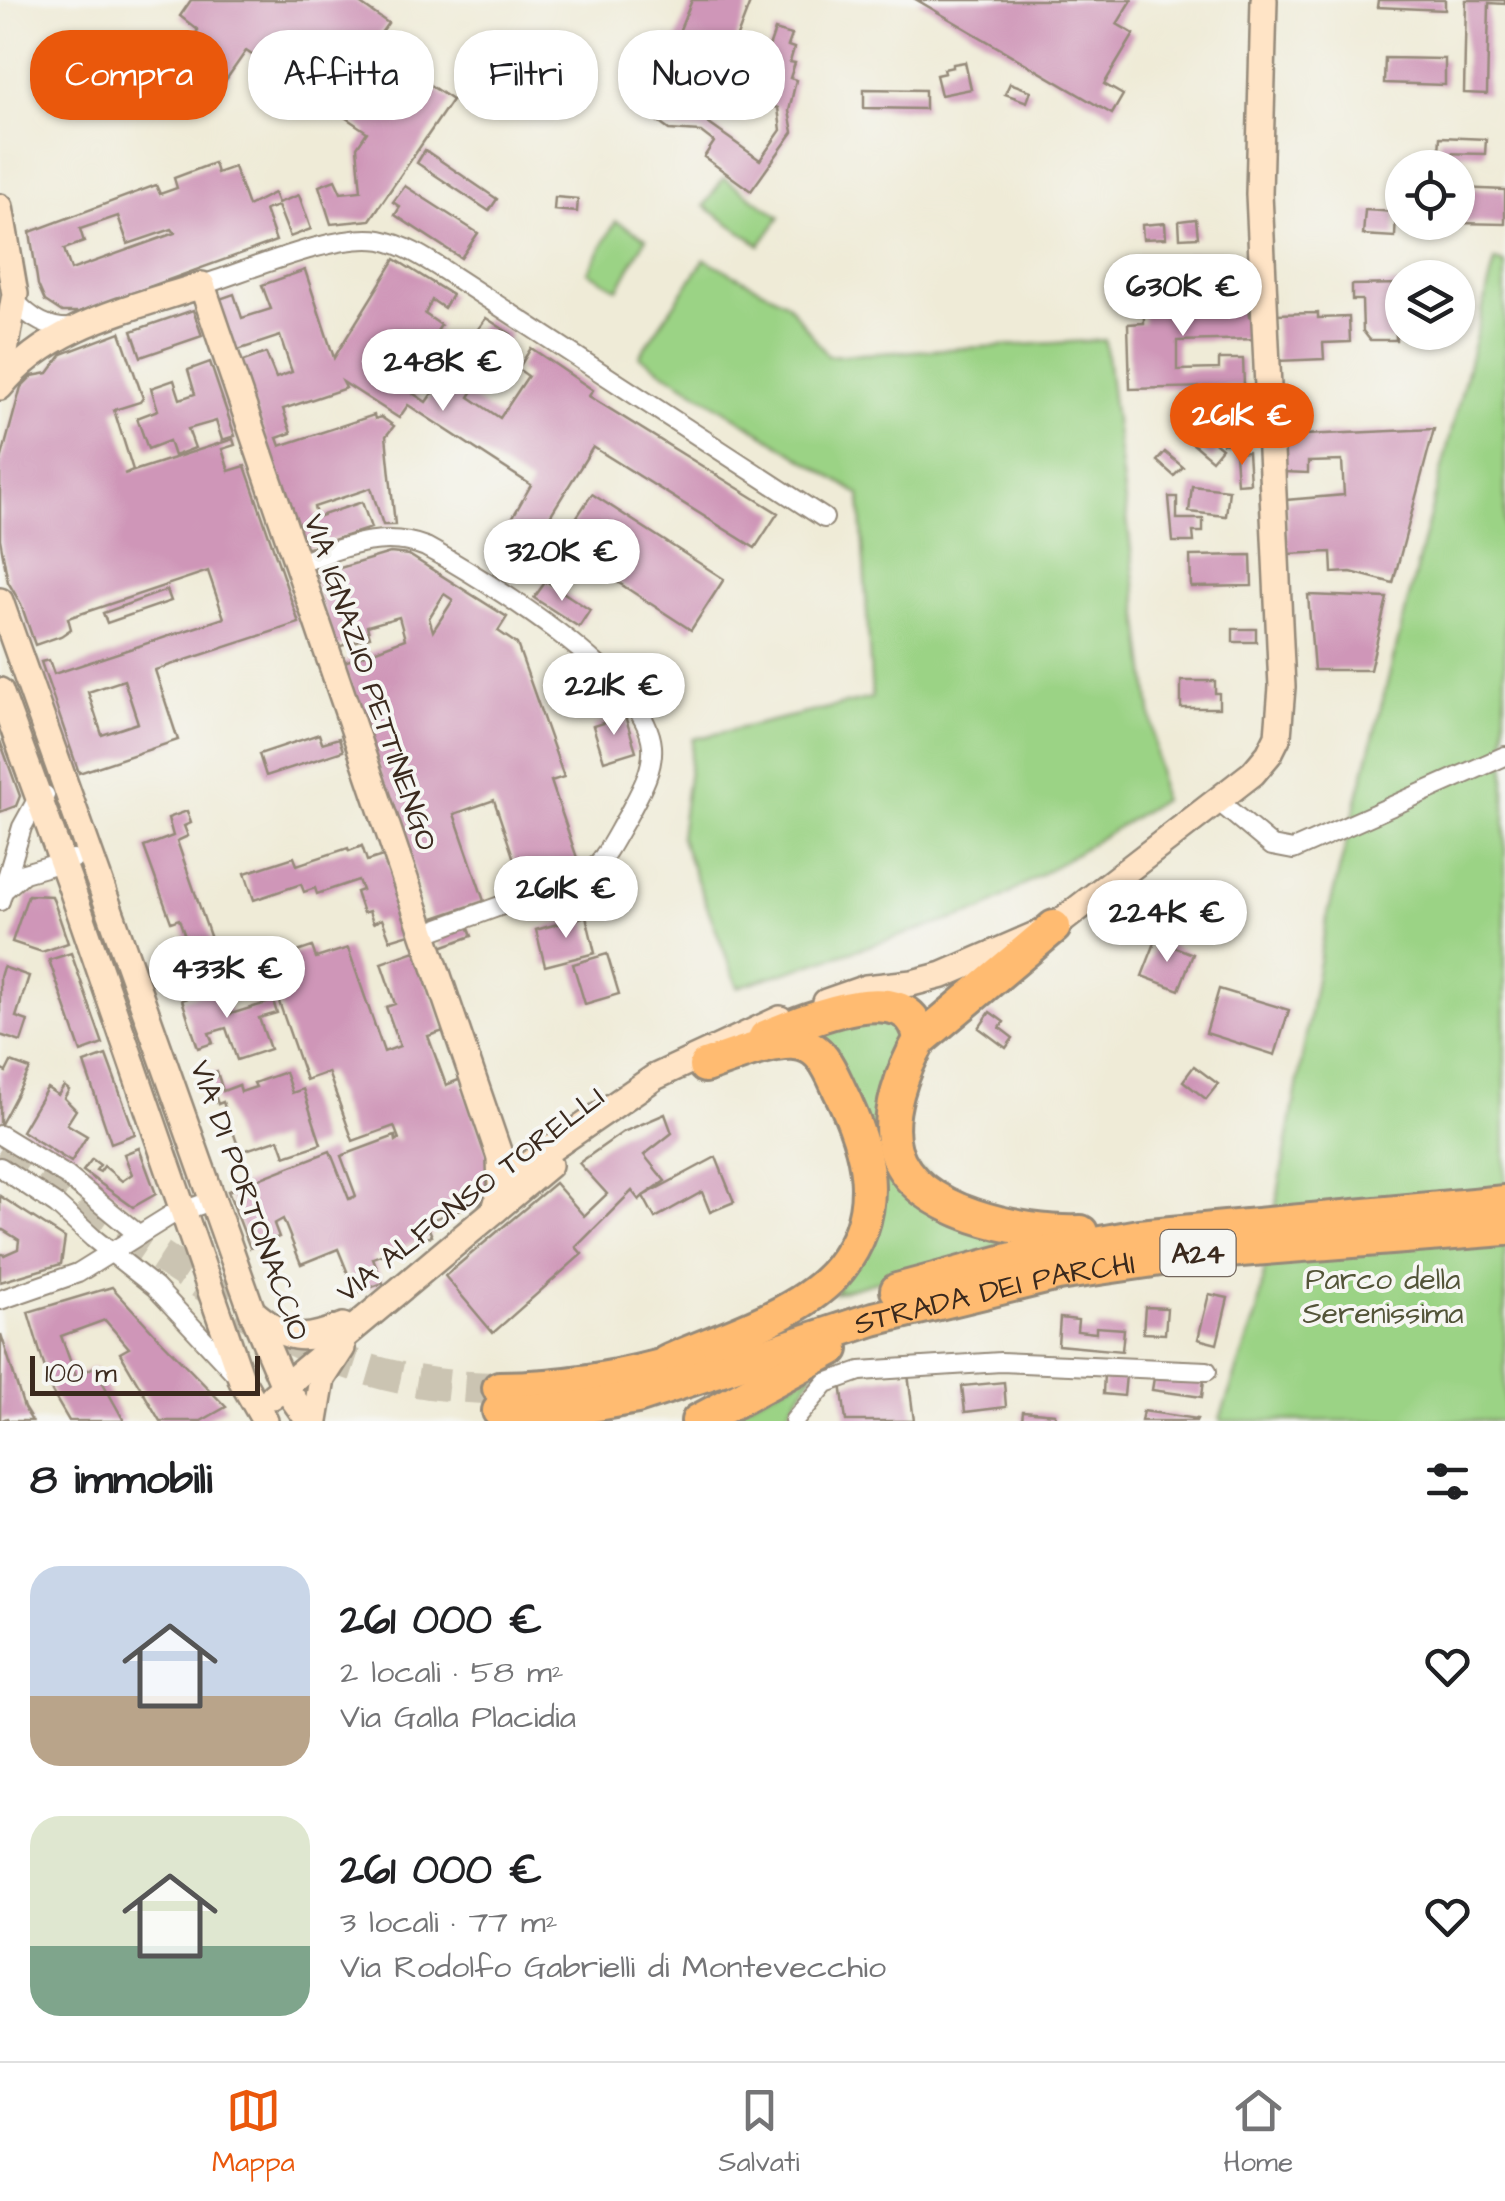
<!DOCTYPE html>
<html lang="it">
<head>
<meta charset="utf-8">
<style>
  :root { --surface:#fff; --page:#f6f6f6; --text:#202124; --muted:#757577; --line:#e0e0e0; --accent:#ea580c }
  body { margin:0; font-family:"Architects Daughter",sans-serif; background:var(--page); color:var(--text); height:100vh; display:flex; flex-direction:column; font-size:38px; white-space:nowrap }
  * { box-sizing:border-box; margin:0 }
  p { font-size:32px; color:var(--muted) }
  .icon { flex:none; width:55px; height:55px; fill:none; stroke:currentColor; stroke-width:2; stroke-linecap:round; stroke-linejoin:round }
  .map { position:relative; height:1421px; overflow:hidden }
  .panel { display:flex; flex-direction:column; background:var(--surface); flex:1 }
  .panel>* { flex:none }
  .top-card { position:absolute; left:30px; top:30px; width:1000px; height:90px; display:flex; gap:20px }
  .controls { position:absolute; left:1385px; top:150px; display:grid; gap:20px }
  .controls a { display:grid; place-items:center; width:90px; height:90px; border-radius:50%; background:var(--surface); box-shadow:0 2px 8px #0004; font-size:50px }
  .scale { position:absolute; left:30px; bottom:25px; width:230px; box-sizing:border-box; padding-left:10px; border:5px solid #3b2a1e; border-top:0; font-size:28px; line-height:35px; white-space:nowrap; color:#3b2a1e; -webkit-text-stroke:8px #f6f6f2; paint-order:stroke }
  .price { position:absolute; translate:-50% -85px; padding:0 22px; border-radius:35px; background:#fff; color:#222; font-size:32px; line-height:65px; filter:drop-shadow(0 2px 5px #0008) }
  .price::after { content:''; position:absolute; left:50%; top:60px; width:30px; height:22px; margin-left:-15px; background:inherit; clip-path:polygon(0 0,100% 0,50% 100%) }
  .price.on { background:var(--accent); color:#fff }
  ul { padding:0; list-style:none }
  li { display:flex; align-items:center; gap:30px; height:250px; padding:0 30px }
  li span { display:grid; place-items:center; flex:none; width:280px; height:200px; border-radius:30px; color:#555 }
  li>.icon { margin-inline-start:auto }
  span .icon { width:120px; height:120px; fill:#fffc; stroke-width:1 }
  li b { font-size:42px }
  h2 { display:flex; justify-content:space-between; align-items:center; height:120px; padding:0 30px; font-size:42px }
  .chip { padding:0 35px; border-radius:40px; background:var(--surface); box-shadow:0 2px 8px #0004; font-size:35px; line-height:90px }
  .chip.on { background:var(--accent); color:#fff }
  .menu { display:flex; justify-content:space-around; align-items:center; height:140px; border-top:2px solid var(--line); background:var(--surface); font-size:28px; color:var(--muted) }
  .menu a { display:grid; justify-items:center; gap:5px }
  .menu .on { color:var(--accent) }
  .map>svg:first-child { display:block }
  .green { fill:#9bd385; stroke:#6b7e52; stroke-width:2.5 }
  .building { fill:#cf96b8; fill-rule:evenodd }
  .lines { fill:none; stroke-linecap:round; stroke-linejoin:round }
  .motorway-tunnel { stroke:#cbc4b2; stroke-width:32; stroke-dasharray:32 16; stroke-linecap:butt }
  .minor-casing { stroke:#958a7a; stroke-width:22 }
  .secondary-casing { stroke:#958a7a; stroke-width:30 }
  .motorway-casing { stroke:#958a7a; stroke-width:38 }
  .minor { stroke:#fff; stroke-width:18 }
  .secondary { stroke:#ffe4c6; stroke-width:25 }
  .motorway { stroke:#ffbb71; stroke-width:32 }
  .labels { text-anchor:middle; stroke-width:8; stroke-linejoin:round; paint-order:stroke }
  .shield { fill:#f6f6f2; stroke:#73675e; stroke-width:2.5 }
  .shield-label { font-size:28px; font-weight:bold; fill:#3b2a1e }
  .street-label { font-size:30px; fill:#3b2a1e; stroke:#f6f6f2 }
  .park-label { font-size:30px; fill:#535438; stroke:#f6f6f2 }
</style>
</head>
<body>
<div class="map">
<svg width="1505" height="1421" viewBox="0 0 1505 1421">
  <rect width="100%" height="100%" fill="#f6f6f2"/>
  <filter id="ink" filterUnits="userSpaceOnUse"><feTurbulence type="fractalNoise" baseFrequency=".01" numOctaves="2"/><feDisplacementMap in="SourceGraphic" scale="20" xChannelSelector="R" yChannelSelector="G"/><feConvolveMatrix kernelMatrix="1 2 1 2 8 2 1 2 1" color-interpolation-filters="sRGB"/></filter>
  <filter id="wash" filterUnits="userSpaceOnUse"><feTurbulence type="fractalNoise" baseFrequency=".0048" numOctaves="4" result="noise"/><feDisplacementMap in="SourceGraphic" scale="40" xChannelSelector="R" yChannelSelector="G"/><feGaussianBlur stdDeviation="2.25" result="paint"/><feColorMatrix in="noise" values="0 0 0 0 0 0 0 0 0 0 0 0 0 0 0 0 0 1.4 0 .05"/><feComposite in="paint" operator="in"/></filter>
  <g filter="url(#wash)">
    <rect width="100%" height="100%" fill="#efebd7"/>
    <g class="green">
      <polygon points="724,178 780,217 760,245 704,206"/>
      <polygon points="616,221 646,238 618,289 588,272"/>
      <polygon points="705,259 787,303 828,356 1105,340 1162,800 983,910 738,987 680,836 693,739 872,698 860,495 639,356"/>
      <polygon points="1495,261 1505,264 1505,1421 1223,1421 1220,1419 1257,1313 1326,922"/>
      <polygon points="857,1018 883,1018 908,1036 885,1146 1025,1240 834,1293 876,1215 816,1037"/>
      <polygon points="815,1371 782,1421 711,1421"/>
    </g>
    <g id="blocks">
      <g class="building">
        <polygon points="191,0 355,0 388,23 372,46 452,100 370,220 331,224 319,186 335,180 341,193 361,191 357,147 367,132 246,51 221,87 201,74 211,58 190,43 198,30 180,16"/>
        <polygon points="692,0 751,0 705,121 760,160 781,130 778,108 751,99 775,30 792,35 788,46 794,48 790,62 795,63 790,78 796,80 789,111 793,132 751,191 704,157 714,142 701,132 669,130 646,113"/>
        <polygon points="917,0 1132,0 1117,24 1134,34 1104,84 1123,95 1112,114"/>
        <polygon points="1378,0 1445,0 1445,10 1377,7"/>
        <polygon points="1466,0 1505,0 1505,4 1489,3 1487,94 1464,93"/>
        <polygon points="1385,58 1445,59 1445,85 1384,83"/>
        <polygon points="965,62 971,89 941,95 936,75 945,73 944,69 953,67 953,64"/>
        <polygon points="1010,83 1031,91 1027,102 1005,94"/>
        <polygon points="864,89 925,90 925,109 864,108"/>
        <polygon points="1440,137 1486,139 1485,154 1439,153"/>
        <polygon points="425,150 497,199 489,211 417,163"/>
        <path d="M214,163L217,173L234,167L248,206L274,193L278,203L299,195L311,229L290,237L278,206L265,210L276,241L80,312H62L45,301L38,285L30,232L156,185L160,194L177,188L174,178ZM118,216L128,244L172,229L175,233L71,270L64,249L84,242L80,229Z"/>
        <polygon points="405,186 478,233 461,258 395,215 400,207 393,202"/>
        <polygon points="1458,188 1505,190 1505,224 1458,223"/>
        <polygon points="555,197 578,199 577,212 554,210"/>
        <polygon points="1365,210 1396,212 1395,237 1363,235"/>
        <polygon points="1196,219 1198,237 1180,238 1179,221"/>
        <polygon points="1165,223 1166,238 1143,239 1142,225"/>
        <polygon points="1187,253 1218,254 1218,270 1186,268"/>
        <polygon points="395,259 452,295 444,308 432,300 425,314 441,325 402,386 426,402 486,318 511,334 469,397 500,418 528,376 518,369 531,348 593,390 589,396 778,513 755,548 593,447 532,545 506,529 531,485 408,405 399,418 343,382 346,388 283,409 291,433 277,438 280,446 374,415 375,419 381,417 394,426 386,436 395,525 383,525 371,488 314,507 317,517 362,502 371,528 305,549 238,363 266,353 276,378 292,372 280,336 232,352 214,301 234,294 242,318 271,309 262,285 305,270 334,358"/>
        <polygon points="1183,279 1183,306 1248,305 1249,316 1257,316 1257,339 1177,341 1177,370 1219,369 1219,359 1243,359 1244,386 1130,389 1128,324 1144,323 1143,280"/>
        <polygon points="1402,284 1402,312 1395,312 1396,340 1370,340 1363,331 1362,300 1352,300 1352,285"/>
        <polygon points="193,310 202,336 141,357 132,331"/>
        <polygon points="1318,313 1318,318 1349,317 1350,342 1323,343 1324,359 1277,361 1275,314"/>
        <path d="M120,332L143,398L140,402L114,410L133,470L124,474L233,439L235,445L222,449L229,471L245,466L299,623L155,670L178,740L79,773L41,662L49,660L54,674L224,618L208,571L68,618L71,629L61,636L35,645L21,604L8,582L0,539V464L21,387L32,376L48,373L62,354ZM124,680L138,723L102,735L88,692Z"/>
        <polygon points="210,362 235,436 222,440 216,421 188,429 195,448 174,456 169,441 148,449 137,418 158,410 151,388 174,380 180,399 195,394 188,370"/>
        <rect x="1223" y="416" width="21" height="28"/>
        <polygon points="1179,420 1189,428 1193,424 1222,448 1212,460 1173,427"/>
        <polygon points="1434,429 1393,583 1351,572 1332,573 1331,552 1287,554 1286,500 1344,495 1342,461 1308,462 1308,473 1284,472 1282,436"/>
        <polygon points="1165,452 1183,467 1174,476 1157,461"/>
        <polygon points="1248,452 1250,483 1237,484 1235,453"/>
        <polygon points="1192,486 1229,490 1226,516 1189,512"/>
        <polygon points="592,494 724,579 691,630 559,544"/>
        <polygon points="1169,497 1177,497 1177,519 1203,519 1203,532 1193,532 1194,542 1173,542"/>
        <path d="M390,553L409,555L507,617L498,631L517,644L564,777L551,781L581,870L524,889L494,800L454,814L484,901L431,919L342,663L405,639L399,617L367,626L370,637L335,648L313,576ZM444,594L453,600L433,631L429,618Z"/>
        <polygon points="1251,555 1252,586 1191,587 1190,556"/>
        <polygon points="546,581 590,610 579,627 534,598"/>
        <polygon points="167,590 171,601 107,623 103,613"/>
        <polygon points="1308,595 1387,598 1370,670 1314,670"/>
        <rect x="1233" y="629" width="23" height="13"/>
        <polygon points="1181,681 1215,681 1215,693 1219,693 1219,708 1181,708"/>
        <polygon points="625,716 636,751 604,761 593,726"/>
        <polygon points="319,734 322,743 339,738 343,751 266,776 259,754"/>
        <polygon points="0,741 20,796 16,806 0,812"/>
        <polygon points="187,811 191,823 184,826 188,836 177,841 219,962 174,977 166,952 188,945 179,919 171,922 144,847 173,836 168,818"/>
        <polygon points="362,846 367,861 386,855 413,933 390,940 382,919 373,923 369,911 363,913 356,892 362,890 358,880 317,894 315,888 304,892 301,884 254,900 245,873 294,857 297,865 348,848 349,851"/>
        <polygon points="28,895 52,896 68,943 42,952 12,942"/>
        <polygon points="586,916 595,953 545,966 536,930"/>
        <polygon points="468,926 472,936 441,947 438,936"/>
        <polygon points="1156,940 1193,954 1179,990 1142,976"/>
        <polygon points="312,947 316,958 348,948 384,1052 400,1046 386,1007 395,1004 381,963 415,951 444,1031 428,1036 446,1085 461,1079 500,1187 483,1193 486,1200 426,1222 432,1236 373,1258 383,1283 356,1293 338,1249 301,1264 283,1219 274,1224 279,1237 250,1248 228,1191 330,1151 349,1199 356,1196 341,1156 395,1136 396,1141 399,1139 394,1126 353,1141 328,1072 306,1080 269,973 282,968 279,958"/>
        <polygon points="71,953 103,1044 81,1052 49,960"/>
        <polygon points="607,954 619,994 585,1004 573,964"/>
        <polygon points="3,967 29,976 16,1017 28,1021 21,1042 0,1035 0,977"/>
        <polygon points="219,978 231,1014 273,1001 277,1013 259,1018 270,1049 237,1060 226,1028 209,1033 213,1043 198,1048 182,1000 207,991 204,983"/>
        <polygon points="1219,989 1289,1010 1275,1055 1206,1033"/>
        <polygon points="990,1012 1004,1022 1000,1028 1013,1038 1006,1048 979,1028"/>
        <polygon points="106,1055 135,1134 111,1143 84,1063"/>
        <polygon points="11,1062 30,1069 0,1126 0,1069 6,1072"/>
        <polygon points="1194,1066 1218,1084 1206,1099 1183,1081"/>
        <polygon points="217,1072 223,1091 239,1085 241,1092 256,1087 254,1083 285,1072 292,1093 303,1089 321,1144 285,1156 279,1139 240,1152 223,1102 218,1104 208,1075"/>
        <polygon points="64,1086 69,1090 64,1098 76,1110 67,1124 87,1136 71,1162 22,1131 47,1088 58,1095"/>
        <polygon points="665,1114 672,1133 644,1155 665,1181 643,1196 716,1157 734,1202 710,1212 702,1192 655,1218 643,1196 639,1200 632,1191 576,1247 582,1254 493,1333 445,1276 555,1183 584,1216 607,1194 579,1163 623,1132"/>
        <polygon points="139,1148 156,1194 133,1207 83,1171 92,1159 100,1165 96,1170 100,1172 104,1166 122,1181 132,1174 124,1154"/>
        <polygon points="0,1196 65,1238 61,1264 0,1282 0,1253 4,1255 18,1249 19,1240 0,1228"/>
        <polygon points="112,1287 155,1334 226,1407 201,1421 160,1421 120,1353 129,1348 105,1320 61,1336 76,1377 94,1367 124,1421 69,1421 52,1392 28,1312"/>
        <polygon points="1209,1294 1228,1298 1217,1344 1198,1339"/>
        <polygon points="1145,1307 1167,1308 1165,1334 1143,1333"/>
        <polygon points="1060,1318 1078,1320 1077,1331 1096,1333 1096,1327 1124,1329 1122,1351 1058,1345"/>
        <polygon points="1,1334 24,1408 32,1421 9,1421 7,1418 0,1421"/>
        <polygon points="1155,1372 1204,1379 1202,1397 1152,1390"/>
        <polygon points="1104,1373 1126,1375 1124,1396 1103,1394"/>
        <polygon points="908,1374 914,1421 846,1421 841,1383"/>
        <polygon points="1004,1382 1006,1407 965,1412 962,1386"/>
        <polygon points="1023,1411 1055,1414 1055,1421 1022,1421"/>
        <polygon points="1143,1411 1197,1419 1196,1421 1141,1421"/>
      </g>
    </g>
  </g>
  <g filter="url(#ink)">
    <use href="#blocks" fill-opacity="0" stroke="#958a7a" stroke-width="2.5"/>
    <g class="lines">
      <path class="motorway-tunnel" d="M0,1150L261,1323C335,1366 413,1388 499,1388"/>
      <g class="minor-casing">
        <g id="minor">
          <path d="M202,285C247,271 336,232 381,240C406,245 428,260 450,274L824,518"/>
          <path d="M15,301C31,319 49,330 74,328"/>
          <path d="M296,564C339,549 381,529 426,547C483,578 647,678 652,746C654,771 638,796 627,817C615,837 606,858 588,874L423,934"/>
          <polyline points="1218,801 1272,846 1293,850 1505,756"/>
          <polyline points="3,891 24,873 73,859"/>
          <polyline points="0,901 22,827 39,796 45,795"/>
          <polyline points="0,1135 67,1176 139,1235"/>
          <polyline points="0,1167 57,1205 93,1238 155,1287 235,1373"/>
          <polyline points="0,1300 78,1273 171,1215 214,1200"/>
          <polyline points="794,1421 826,1383 860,1371 1001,1362 1207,1371"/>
        </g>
      </g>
      <g class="secondary-casing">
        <g id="secondary">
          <polyline points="0,207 15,294 0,380"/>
          <path d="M0,387C49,325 129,309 202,285L500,1157L501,1189L495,1210"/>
          <polyline points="0,601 252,1311 284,1386 309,1421"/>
          <polyline points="0,691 69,881 242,1381 265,1421"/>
          <polyline points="826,1002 866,988 912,983 943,975 1054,927 1253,773 1269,754 1278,736 1282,687 1259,194 1264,0"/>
          <polyline points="500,1157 509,1168 523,1168 655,1077 780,1019"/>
          <path d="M253,1312C287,1341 302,1343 343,1326"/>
          <polyline points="273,1396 549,1165"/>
          <polyline points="315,1421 322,1379 342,1348"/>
        </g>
      </g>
      <g class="motorway-casing">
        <g id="motorway">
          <path d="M1054,927L920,1040C903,1069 885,1116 895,1150C914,1214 1024,1234 1081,1232"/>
          <path d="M765,1037C801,1022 913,972 920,1040"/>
          <polyline points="897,1290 1013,1259 1139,1236 1505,1202"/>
          <path d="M667,1362C722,1337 803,1315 840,1268C885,1210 869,1149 839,1089C831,1072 822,1048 801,1044C776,1038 730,1058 705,1066"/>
          <path d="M499,1388C565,1388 626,1377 689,1358"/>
          <path id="s1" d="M499,1411L569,1409L637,1397L873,1319L1058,1274L1202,1253L1505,1229"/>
          <polyline points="698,1421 832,1349"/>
        </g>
      </g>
      <use href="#minor" class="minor"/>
      <use href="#secondary" class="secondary"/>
      <use href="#motorway" class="motorway"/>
    </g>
  </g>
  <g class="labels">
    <rect class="shield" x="1160.5" y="1230" width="75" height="46" rx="8"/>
    <g class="shield-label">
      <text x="1198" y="1263">A24</text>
    </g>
    <g class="street-label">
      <text transform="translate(371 682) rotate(71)" y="10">VIA IGNAZIO PETTINENGO</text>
      <text transform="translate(470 1194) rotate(-38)" y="10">VIA ALFONSO TORELLI</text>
      <text transform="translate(250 1200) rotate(70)" y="10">VIA DI PORTONACCIO</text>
      <text dy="10" stroke="none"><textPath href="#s1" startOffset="512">STRADA DEI PARCHI</textPath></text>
    </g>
    <g class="park-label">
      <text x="1383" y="1289">Parco della<tspan x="1383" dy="34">Serenissima</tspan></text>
    </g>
  </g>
</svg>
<div class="controls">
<a><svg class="icon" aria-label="locate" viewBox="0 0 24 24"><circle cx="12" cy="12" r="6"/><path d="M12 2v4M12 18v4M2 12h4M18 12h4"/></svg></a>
<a><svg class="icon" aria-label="layers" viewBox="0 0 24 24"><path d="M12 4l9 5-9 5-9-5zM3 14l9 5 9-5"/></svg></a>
</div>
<div class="scale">100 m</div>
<b class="price" style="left:1183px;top:339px">630K €</b>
<b class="price" style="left:443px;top:414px">248K €</b>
<b class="price on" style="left:1242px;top:468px">261K €</b>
<b class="price" style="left:562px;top:604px">320K €</b>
<b class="price" style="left:614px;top:738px">221K €</b>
<b class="price" style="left:566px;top:941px">261K €</b>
<b class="price" style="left:1167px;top:965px">224K €</b>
<b class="price" style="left:227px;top:1021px">433K €</b>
<div class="top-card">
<a class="chip on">Compra</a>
<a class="chip">Affitta</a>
<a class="chip">Filtri</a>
<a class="chip">Nuovo</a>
</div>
</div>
<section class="panel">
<h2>8 immobili<svg class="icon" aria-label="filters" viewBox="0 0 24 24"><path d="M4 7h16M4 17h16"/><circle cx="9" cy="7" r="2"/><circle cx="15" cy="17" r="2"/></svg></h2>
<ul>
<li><span style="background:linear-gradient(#c9d6e8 65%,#b9a48a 0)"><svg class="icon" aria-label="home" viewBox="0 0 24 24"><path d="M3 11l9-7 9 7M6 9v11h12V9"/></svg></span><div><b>261 000 €</b><p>2 locali · 58 m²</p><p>Via Galla Placidia</p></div><svg class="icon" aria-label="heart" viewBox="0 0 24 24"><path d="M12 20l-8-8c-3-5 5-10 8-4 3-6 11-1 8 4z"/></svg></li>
<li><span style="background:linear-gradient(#dfe7d0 65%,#7fa58c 0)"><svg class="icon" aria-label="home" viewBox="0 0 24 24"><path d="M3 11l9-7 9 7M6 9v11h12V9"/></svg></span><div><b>261 000 €</b><p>3 locali · 77 m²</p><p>Via Rodolfo Gabrielli di Montevecchio</p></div><svg class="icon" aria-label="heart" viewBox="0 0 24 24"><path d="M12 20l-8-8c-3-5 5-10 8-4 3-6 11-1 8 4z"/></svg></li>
</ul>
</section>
<nav class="menu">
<a class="on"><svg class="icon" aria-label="map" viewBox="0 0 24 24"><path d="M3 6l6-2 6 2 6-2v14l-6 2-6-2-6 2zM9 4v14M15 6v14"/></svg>Mappa</a>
<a><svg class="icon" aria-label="saved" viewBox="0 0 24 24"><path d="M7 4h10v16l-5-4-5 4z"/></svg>Salvati</a>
<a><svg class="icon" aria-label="home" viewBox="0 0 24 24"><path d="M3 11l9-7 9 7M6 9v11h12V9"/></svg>Home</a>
</nav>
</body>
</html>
